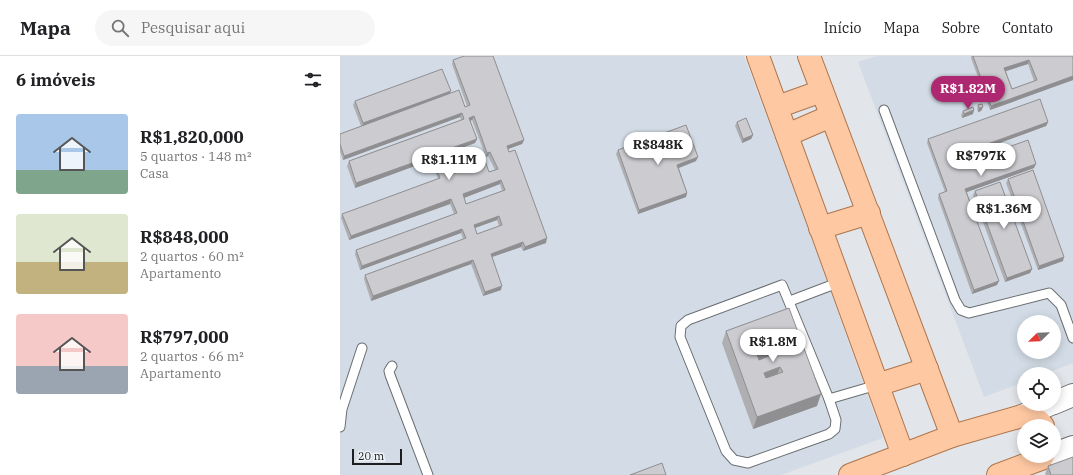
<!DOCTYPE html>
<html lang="pt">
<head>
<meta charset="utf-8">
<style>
  :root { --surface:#fff; --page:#f6f6f6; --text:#202124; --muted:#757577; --line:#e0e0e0; --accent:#ad2871 }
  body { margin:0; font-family:"IBM Plex Serif",serif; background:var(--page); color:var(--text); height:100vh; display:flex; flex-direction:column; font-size:15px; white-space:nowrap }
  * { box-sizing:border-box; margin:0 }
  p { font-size:13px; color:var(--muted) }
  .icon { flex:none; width:22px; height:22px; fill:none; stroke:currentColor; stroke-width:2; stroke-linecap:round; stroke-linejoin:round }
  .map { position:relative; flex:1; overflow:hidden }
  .drawer { display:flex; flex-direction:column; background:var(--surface); width:340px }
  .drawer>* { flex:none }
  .needle { width:26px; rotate:247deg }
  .tools { position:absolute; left:677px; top:259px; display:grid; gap:8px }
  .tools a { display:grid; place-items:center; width:44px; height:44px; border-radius:50%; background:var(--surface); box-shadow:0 2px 10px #0003; font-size:20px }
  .scale { position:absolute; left:12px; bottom:10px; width:50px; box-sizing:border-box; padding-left:4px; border:2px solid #1d1f20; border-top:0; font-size:11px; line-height:14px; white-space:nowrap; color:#1d1f20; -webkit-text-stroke:3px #eff2f6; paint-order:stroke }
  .price { position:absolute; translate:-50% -34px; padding:0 9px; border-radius:14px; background:#fff; color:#222; font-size:13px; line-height:26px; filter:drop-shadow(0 1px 2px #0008) }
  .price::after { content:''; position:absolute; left:50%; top:24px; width:12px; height:9px; margin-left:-6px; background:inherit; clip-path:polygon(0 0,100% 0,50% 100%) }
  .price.active { background:var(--accent); color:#fff }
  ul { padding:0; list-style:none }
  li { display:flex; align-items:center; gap:12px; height:100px; padding:0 16px }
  li span { display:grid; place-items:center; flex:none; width:112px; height:80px; border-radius:4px; color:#555 }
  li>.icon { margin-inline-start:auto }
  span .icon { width:48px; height:48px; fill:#fffc; stroke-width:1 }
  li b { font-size:17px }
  h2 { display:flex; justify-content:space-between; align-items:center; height:48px; padding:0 16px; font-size:17px }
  header { display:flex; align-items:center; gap:24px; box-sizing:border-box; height:56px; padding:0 20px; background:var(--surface); border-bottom:1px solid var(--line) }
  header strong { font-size:19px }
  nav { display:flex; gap:22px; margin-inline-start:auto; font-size:14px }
  .search { width:280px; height:36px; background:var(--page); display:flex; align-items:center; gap:10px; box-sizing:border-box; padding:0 14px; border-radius:22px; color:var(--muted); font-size:15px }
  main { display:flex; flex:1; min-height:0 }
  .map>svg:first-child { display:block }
  .built { fill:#d3dce6; fill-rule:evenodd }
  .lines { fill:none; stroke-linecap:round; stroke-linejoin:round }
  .service-casing { stroke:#6b6e71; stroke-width:11 }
  .tertiary-casing { stroke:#6b6e71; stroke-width:24 }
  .primary-casing { stroke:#af754c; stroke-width:24 }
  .service { stroke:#fff; stroke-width:9 }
  .tertiary { stroke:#fff; stroke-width:22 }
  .primary { stroke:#fec8a2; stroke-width:22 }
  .wall { fill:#afafb2; fill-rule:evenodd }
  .shaded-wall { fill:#8f8e91 }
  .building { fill:#cccbcf; stroke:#8f8e91; fill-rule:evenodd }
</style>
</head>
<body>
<header>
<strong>Mapa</strong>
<div class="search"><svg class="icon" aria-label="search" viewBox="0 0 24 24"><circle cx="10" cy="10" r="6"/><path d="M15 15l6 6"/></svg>Pesquisar aqui</div>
<nav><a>Início</a><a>Mapa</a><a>Sobre</a><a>Contato</a></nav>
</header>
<main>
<section class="drawer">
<h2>6 imóveis<svg class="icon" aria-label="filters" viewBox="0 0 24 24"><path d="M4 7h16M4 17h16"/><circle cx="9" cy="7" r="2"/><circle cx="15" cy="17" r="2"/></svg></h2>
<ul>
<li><span style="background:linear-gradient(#a9c7e8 70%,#7fa58c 0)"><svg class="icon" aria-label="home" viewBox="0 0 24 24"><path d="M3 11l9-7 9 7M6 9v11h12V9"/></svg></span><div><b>R$1,820,000</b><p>5 quartos · 148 m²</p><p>Casa</p></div></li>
<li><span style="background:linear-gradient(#dfe7d0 60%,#c2b280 0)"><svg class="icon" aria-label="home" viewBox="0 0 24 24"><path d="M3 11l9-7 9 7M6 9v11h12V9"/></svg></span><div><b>R$848,000</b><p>2 quartos · 60 m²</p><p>Apartamento</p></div></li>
<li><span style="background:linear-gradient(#f6c9c9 65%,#9aa5b1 0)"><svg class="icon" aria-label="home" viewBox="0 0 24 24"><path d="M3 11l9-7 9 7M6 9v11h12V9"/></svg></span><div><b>R$797,000</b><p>2 quartos · 66 m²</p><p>Apartamento</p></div></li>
</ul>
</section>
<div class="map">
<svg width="733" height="419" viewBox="0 0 733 419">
  <rect width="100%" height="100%" fill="#e2e5e9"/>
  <g class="built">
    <polygon points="0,0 404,0 456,140 543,382 441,419 0,419"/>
    <path d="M537,0H733V307L705,318H684V326L644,341L518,6ZM684,266H714V296H684Z"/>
  </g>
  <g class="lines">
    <g class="service-casing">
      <g id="service">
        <polyline points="544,54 615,244 621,254 629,257 709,237 721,249 733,282"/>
        <polygon points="442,229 489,343 496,364 495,373 489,378 408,407 394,404 386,395 340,281 341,270 348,264"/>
        <polyline points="450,245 500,226"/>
        <polyline points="52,310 49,315 50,319 88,419"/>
        <polyline points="489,343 537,329"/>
        <polyline points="0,371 2,353 22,292"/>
      </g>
    </g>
    <g class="tertiary-casing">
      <g id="tertiary">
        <polyline points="714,347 733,339"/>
        <polyline points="682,360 711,348"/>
        <polyline points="714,398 733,391"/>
      </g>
    </g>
    <g class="primary-casing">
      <g id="primary">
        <polyline points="418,0 563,399"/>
        <polyline points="469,0 612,380"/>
        <polyline points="437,51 482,35"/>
        <polyline points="447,79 491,60"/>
        <polyline points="480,172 529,157"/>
        <polyline points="537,329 587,313"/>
        <polyline points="510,419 612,380 682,360 699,365 703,370"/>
        <polyline points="658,419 701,403 703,400"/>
      </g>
    </g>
    <use href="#service" class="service"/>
    <use href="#tertiary" class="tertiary"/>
    <use href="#primary" class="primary"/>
  </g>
  <g class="wall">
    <path d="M631,0H733V24L650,54L631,2ZM688,8L694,25L672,33L666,15Z"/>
    <path d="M113,4L184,84L182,88L168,93L206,187L183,195L181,191L152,201L161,234L143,240L131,208L31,245L24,223L25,219L123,183L121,177L20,214L15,198L16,194L114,158L110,148L9,184L1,162L2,158L98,123L91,104L15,132L7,110L9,105L121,64L120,61L3,104L0,96V78L21,70L13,49L15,45L110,37L125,51L127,50L112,8ZM132,64L146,101L148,100L155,114L149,116L115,117L107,97L135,87L137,83L130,65ZM160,128L162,135L126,148L124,142ZM157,164L159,170L137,178L135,172Z"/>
    <polygon points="638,49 643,51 641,55 638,56 637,53"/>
    <polygon points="623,55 633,58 622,62 621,59"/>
    <polygon points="397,66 413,79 411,83 402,87 395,70"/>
    <polygon points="708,66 706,70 621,101 624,107 694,112 627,136 657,229 632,238 598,142 599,138 605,136 587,87 588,83"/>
    <polygon points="278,94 356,105 339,112 347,137 346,141 298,158 276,98"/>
    <polygon points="668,123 723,205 698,214 666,127"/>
    <polygon points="635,135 692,213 690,217 665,226 633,139"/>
    <polygon points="449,252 477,350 413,373 382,287 386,275"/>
    <polygon points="708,410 733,419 706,419 705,418"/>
  </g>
  <g class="shaded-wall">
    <polygon points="689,4 688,8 663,16 664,12"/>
    <polygon points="733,20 733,24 650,54 651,50"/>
    <polygon points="111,35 109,39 22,71 23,67"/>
    <polygon points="643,51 641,55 638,56 639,52"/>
    <polygon points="634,54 633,58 622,62 624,58"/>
    <polygon points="122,57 120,61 3,104 4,100"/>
    <polygon points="134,60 132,64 128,66 129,62"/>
    <polygon points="708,66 706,70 619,102 620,98"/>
    <polygon points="413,79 411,83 402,87 403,83"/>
    <polygon points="137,83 135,87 105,98 106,94"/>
    <polygon points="184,84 182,88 165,94 167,90"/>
    <polygon points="150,96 148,100 146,101 147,97"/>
    <polygon points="92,100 91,104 15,132 16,127"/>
    <polygon points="358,101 356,105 336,113 337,109"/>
    <polygon points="696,108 694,112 624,137 625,133"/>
    <polygon points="161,124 160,128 121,143 123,138"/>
    <polygon points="347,137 346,141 298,158 299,154"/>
    <polygon points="111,143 110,148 9,184 11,180"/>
    <polygon points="159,160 157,164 132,173 134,169"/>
    <polygon points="122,173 121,177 20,214 22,210"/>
    <polygon points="207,182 206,187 183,195 185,191"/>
    <polygon points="183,186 181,191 149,202 151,198"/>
    <polygon points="724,201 723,205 698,214 699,210"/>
    <polygon points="133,204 131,208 31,245 33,240"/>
    <polygon points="692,213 690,217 665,226 667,222"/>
    <polygon points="659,225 657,229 632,238 634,234"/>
    <polygon points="162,230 161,234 143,240 145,236"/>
    <polygon points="434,292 430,304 413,310 417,298"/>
    <polygon points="440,311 436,322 420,328 424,317"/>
    <polygon points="481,338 477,350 413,373 417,361"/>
  </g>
  <g class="building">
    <path d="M124,0H153L184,84L167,90L169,96L175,94L207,182L185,191L183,186L151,198L162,230L145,236L133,204L33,240L25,219L126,182L122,173L22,210L16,194L117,157L111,143L11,180L2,158L100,122L92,100L16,127L9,105L124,63L122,57L4,100L0,88V78L119,34L125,51L130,49L113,4ZM134,60L147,97L150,96L158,113L149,116L145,105L115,117L106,94L137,83L129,62ZM161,124L165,134L126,148L123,138ZM159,160L162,169L137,178L134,169Z"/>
    <path d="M633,0H733V20L651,50ZM689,4L697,24L672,33L664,12Z"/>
    <polygon points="102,13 111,35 23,67 15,45"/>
    <polygon points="700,43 708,66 620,98 624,107 688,84 696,108 625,133 659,225 634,234 599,138 607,135 588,83"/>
    <polygon points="642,48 643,51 639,52 638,49"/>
    <polygon points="633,51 634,54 624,58 623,55"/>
    <polygon points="406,62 413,79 403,83 397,66"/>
    <polygon points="346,69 358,101 337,109 347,137 299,154 278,94"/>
    <polygon points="693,114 724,201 699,210 668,123"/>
    <polygon points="660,126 692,213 667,222 635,135"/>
    <path d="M449,252L481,338L417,361L386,275ZM434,292L436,297L419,304L417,298ZM440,311L443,316L426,322L424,317Z"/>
    <polygon points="733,401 733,419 711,419 708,410"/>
    <polygon points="322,407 326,419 290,419"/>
  </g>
</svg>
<div class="tools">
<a><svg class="needle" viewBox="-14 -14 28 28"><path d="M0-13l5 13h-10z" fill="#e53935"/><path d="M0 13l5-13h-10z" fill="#757577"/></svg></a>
<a><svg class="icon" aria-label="locate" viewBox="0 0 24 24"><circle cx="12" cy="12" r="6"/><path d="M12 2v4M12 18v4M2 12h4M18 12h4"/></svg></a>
<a><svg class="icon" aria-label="layers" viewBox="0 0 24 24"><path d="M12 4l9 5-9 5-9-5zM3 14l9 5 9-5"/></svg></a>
</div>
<div class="scale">20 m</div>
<b class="price active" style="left:628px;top:54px">R$1.82M</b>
<b class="price" style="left:318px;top:110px">R$848K</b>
<b class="price" style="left:641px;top:121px">R$797K</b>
<b class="price" style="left:109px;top:125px">R$1.11M</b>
<b class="price" style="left:664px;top:174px">R$1.36M</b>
<b class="price" style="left:433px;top:307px">R$1.8M</b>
</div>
</main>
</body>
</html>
